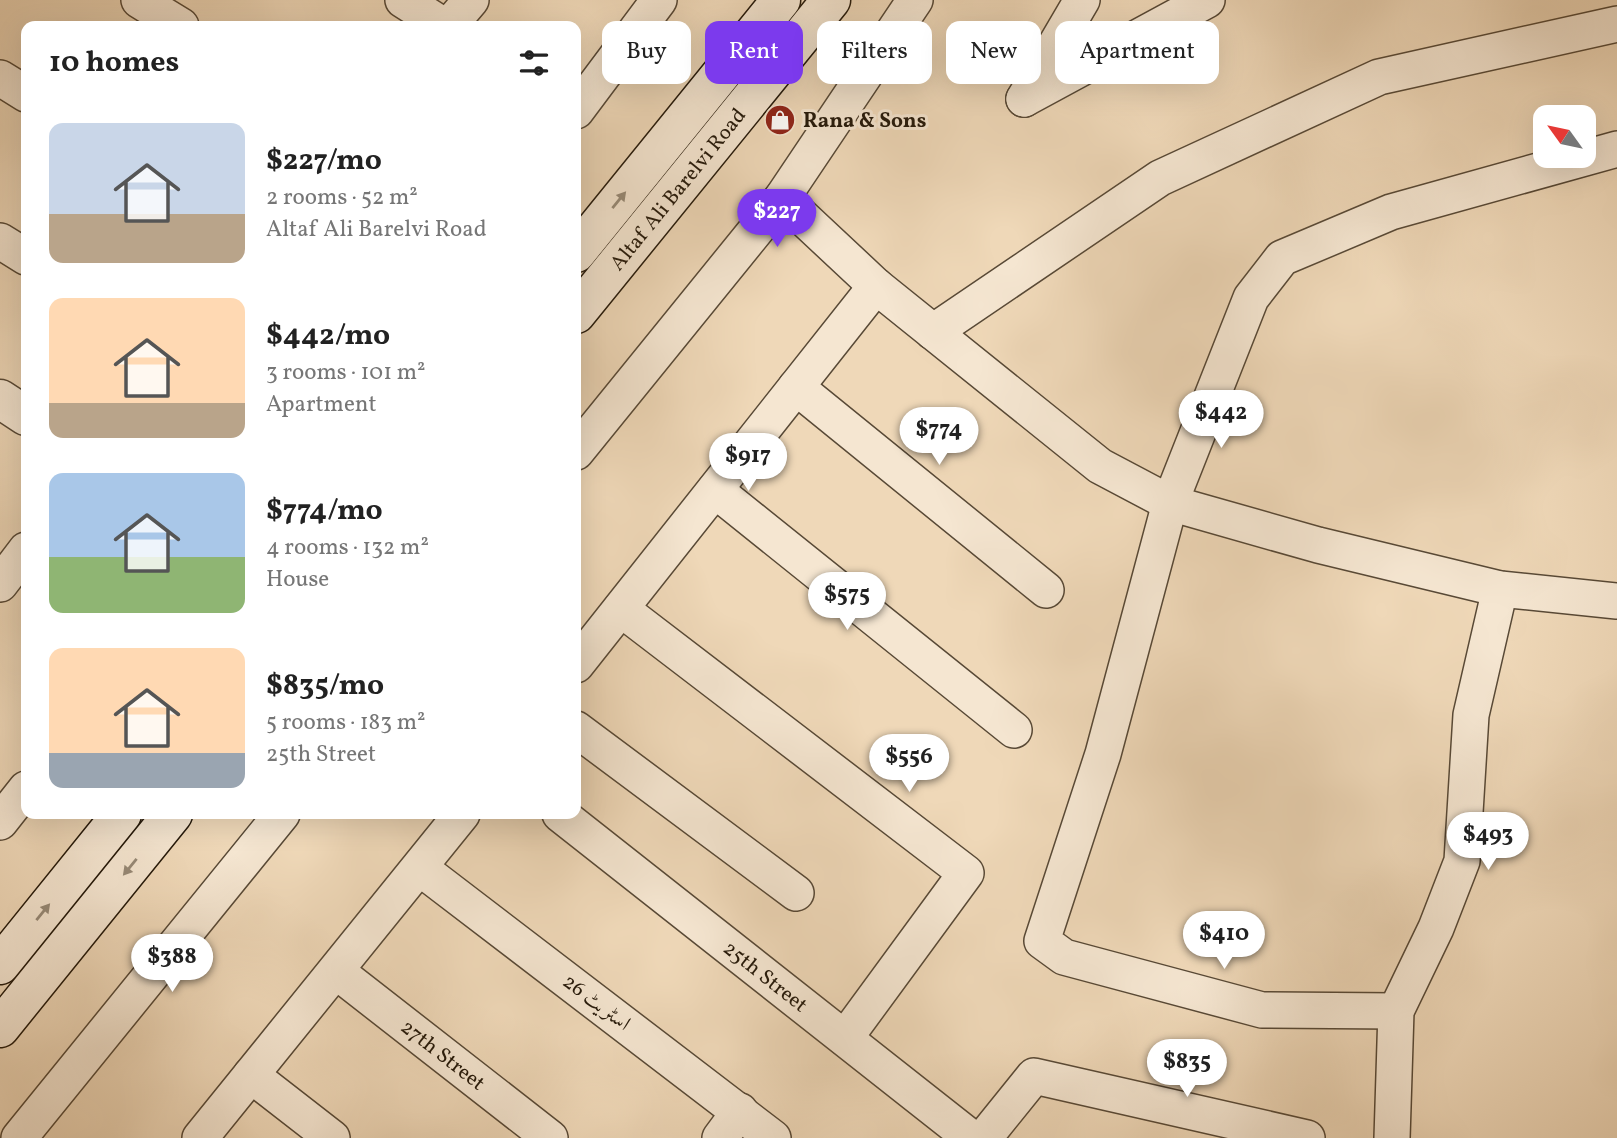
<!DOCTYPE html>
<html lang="en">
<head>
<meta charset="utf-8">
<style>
  :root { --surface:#fff; --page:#f2f2f2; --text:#222; --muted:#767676; --accent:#7c3aed }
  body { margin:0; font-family:Vollkorn,Amiri,serif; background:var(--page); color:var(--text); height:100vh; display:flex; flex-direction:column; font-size:26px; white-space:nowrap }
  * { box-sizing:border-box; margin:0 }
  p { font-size:23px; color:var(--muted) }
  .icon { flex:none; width:38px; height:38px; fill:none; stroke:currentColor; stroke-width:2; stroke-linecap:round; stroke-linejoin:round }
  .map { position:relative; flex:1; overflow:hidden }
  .panel { position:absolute; left:21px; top:21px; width:560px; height:798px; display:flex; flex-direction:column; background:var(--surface); border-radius:14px; box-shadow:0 7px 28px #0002 }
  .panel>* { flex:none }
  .guide { position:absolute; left:602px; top:21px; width:665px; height:63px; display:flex; gap:14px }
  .needle { width:46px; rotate:303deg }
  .buttons { position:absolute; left:1533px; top:105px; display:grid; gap:14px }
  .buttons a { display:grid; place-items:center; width:63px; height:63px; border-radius:14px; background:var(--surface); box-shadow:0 7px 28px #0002; font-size:35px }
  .price { position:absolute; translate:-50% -60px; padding:0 16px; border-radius:24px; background:#fff; color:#222; font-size:23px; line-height:46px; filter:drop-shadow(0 2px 4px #0008) }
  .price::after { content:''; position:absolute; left:50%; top:42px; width:21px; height:16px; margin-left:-10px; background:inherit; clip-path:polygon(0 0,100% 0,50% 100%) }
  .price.current { background:var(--accent); color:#fff }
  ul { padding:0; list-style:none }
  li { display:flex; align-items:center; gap:21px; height:175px; padding:0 28px }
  li span { display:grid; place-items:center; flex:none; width:196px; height:140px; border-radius:14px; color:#555 }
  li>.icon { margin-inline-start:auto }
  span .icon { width:84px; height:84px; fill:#fffc; stroke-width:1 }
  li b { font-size:30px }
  h2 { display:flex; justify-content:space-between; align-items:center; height:84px; padding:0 28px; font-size:30px }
  .pill { padding:0 24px; border-radius:14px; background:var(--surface); box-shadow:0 7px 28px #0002; font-size:24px; line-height:63px }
  .pill.current { background:var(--accent); color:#fff }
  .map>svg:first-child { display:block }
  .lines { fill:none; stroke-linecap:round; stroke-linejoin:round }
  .minor-casing { stroke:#584936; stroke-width:38 }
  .tertiary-casing { stroke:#584936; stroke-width:41 }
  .secondary-casing { stroke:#25190a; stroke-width:41 }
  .minor { stroke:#f5e6d1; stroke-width:35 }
  .tertiary { stroke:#f5e6d1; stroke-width:38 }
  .secondary { stroke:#f5e6d1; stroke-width:38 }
  .oneway { fill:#978a77 }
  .labels { text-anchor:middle; stroke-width:6; stroke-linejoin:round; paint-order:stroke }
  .poi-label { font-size:21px; font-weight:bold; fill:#25190a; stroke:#f5e6d1; text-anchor:start }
  .street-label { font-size:21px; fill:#25190a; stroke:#f5e6d1 }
</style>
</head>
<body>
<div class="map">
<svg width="1617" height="1138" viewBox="0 0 1617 1138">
  <rect width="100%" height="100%" fill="#efd8b8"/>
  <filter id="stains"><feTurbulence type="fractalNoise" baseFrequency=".00286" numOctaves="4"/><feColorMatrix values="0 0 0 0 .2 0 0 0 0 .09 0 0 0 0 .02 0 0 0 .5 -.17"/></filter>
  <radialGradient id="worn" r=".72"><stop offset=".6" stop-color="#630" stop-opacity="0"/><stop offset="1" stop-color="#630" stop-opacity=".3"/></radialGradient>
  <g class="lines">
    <g class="minor-casing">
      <g id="minor">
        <polyline points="139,0 181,26"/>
        <polyline points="403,0 444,26"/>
        <polyline points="449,26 471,0"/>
        <polyline points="0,78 26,94"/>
        <polyline points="1024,99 1207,0"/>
        <polyline points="1024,99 1082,0"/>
        <polyline points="576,111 659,0"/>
        <polyline points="782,198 876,286 1100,466 1170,503 1318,545 1500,589 1617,601"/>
        <polyline points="0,241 26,257"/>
        <polyline points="933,332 1160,178 1379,77 1617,24"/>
        <polyline points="796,387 1046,590"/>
        <polyline points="576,452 782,198 915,0"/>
        <polyline points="715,490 1014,730"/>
        <polyline points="0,584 26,550"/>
        <polyline points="621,609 966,873 845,1038"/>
        <polyline points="576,665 876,286"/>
        <polyline points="576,729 796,893"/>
        <path id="s1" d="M560,814L971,1138"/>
        <polyline points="0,822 26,789"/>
        <polyline points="420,868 773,1138"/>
        <path id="s2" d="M336,971L550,1138"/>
        <polyline points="1396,1011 1262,1010 1064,957 1042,941 1103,754 1170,503 1251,298 1282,258 1391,212 1617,149"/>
        <polyline points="251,1075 332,1138"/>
        <polyline points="19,1138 282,814"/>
        <polyline points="200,1138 462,814"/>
        <polyline points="720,1138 740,1111"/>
        <polyline points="984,1138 1034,1076 1307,1138"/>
        <polyline points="1392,1138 1396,1011 1436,928 1462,861 1471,715 1500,589"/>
      </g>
    </g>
    <g class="tertiary-casing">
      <polyline id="tertiary" points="0,399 26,416"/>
    </g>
    <g class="secondary-casing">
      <g id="secondary">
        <polyline points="576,253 781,0"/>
        <path id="s3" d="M576,314L831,0"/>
        <polyline points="0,965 122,814"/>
        <polyline points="0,1028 173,814"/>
      </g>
    </g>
    <use href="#minor" class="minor"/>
    <use href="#tertiary" class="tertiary"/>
    <use href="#secondary" class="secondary"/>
  </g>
  <defs><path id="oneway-solid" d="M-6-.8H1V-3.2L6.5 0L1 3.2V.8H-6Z" transform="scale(1.75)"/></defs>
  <g class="oneway">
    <use href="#oneway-solid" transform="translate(619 200) rotate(-51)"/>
    <use href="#oneway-solid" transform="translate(130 867) rotate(129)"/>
    <use href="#oneway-solid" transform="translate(43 912) rotate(-51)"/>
  </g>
  <defs>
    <g id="shop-disc" transform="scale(1.575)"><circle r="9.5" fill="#8f2418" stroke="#f5e6d1"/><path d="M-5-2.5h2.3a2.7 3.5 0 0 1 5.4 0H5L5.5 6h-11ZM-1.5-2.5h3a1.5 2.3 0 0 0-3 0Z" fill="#fff"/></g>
  </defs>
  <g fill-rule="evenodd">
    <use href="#shop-disc" x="780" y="120"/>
  </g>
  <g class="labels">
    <g class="poi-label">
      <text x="803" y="127">Rana &amp; Sons</text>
    </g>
    <g class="street-label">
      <text dy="7" stroke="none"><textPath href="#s3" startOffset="161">Altaf Ali Barelvi Road</textPath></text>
      <text dy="7" stroke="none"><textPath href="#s1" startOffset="262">25th Street</textPath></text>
      <text transform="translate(597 1002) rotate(37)" y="7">اسٹریٹ 26</text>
      <text dy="7" stroke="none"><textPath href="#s2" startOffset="136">27th Street</textPath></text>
    </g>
  </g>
  <rect width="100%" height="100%" filter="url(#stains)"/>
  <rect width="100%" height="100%" fill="url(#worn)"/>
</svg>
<div class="buttons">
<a><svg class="needle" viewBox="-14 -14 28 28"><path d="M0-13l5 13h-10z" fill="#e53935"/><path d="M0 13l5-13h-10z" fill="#767676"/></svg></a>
</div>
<b class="price current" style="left:777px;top:249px">$227</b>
<b class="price" style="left:1221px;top:450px">$442</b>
<b class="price" style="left:939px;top:467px">$774</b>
<b class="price" style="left:748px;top:493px">$917</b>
<b class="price" style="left:847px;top:632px">$575</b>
<b class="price" style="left:909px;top:794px">$556</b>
<b class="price" style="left:1488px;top:872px">$493</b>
<b class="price" style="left:1224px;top:971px">$410</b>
<b class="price" style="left:172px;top:994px">$388</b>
<b class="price" style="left:1187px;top:1099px">$835</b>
<div class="guide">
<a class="pill">Buy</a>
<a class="pill current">Rent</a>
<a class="pill">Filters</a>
<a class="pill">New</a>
<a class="pill">Apartment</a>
</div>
<section class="panel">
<h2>10 homes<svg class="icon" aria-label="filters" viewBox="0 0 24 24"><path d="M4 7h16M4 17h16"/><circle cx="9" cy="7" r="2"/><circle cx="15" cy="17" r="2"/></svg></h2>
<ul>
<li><span style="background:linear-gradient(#c9d6e8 65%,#b9a48a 0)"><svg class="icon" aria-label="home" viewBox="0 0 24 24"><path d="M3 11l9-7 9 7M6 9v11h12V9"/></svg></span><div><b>$227/mo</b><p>2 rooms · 52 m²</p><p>Altaf Ali Barelvi Road</p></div></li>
<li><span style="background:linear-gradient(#ffd9b3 75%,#b9a48a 0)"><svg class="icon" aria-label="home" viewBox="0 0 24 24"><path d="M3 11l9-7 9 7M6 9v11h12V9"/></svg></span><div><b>$442/mo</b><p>3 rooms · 101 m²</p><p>Apartment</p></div></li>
<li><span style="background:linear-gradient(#a9c7e8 60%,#8fb573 0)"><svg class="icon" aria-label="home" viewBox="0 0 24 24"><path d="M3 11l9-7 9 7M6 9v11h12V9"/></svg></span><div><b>$774/mo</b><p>4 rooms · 132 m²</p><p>House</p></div></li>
<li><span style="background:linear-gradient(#ffd9b3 75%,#9aa5b1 0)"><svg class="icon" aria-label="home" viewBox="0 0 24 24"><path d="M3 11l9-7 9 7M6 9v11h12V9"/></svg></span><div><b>$835/mo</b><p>5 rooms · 183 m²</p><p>25th Street</p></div></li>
</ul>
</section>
</div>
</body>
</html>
